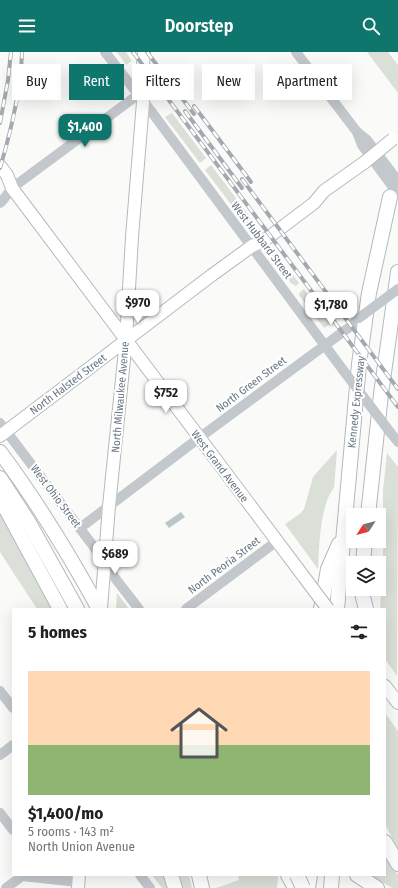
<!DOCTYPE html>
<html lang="en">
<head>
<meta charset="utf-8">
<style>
  :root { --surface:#fff; --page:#f6f6f6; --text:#202124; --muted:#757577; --accent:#0f766e }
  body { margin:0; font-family:"Fira Sans Condensed",sans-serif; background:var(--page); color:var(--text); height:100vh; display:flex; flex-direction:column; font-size:15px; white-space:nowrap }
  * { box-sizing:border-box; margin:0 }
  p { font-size:13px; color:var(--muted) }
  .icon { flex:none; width:22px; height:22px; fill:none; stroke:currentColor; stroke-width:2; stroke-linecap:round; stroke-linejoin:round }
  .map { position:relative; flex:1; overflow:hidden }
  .side { position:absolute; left:12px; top:556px; width:374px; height:268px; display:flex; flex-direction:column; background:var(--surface); border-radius:0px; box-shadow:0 4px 16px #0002 }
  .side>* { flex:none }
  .banner { position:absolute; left:12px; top:12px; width:374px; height:36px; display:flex; gap:8px }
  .needle { width:26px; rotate:234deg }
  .tools { position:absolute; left:346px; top:456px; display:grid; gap:8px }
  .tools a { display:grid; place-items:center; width:40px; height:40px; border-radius:0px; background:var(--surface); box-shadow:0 4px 16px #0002; font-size:20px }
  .price { position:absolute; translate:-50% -34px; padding:0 9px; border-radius:8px; background:#fff; color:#222; font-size:13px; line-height:26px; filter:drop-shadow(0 1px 2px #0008) }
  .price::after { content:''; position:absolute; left:50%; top:24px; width:12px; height:9px; margin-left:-6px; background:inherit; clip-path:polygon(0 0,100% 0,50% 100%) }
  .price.selected { background:var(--accent); color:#fff }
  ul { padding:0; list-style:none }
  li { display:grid; align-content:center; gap:8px; height:212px; padding:0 16px }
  li span { display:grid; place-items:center; height:124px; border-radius:0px; color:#555 }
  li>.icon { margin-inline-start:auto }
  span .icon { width:72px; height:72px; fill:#fffc; stroke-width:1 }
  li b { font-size:17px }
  h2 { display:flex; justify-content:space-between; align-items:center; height:48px; padding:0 16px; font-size:17px }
  .pill { padding:0 14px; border-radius:0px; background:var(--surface); box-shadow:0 4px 16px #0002; font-size:14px; line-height:36px }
  .pill.selected { background:var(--accent); color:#fff }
  header { display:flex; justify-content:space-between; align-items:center; height:52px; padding:0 16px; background:var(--accent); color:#fff; font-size:18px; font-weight:600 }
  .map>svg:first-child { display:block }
  .green { fill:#dadfd7 }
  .water { fill:#bbc7cb }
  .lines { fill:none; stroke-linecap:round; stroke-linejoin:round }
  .major-casing { stroke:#b5babe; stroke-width:14 }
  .highway-casing { stroke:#b4b9bd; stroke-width:16 }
  .minor { stroke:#c3c8cc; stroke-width:10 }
  .major { stroke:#fff; stroke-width:12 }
  .highway { stroke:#fff; stroke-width:14 }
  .rail-casing { stroke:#a2aab0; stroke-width:4 }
  .rail { stroke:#fff; stroke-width:2.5; stroke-dasharray:8; stroke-linecap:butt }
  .major-bridge-casing { stroke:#b5babe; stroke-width:14; stroke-linecap:butt }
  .highway-bridge-casing { stroke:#b4b9bd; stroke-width:16; stroke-linecap:butt }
  .minor-bridge { stroke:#c3c8cc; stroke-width:10 }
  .major-bridge { stroke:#fff; stroke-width:12 }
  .highway-bridge { stroke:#fff; stroke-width:14 }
  .labels { text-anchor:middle; stroke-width:4; stroke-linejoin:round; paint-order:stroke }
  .street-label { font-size:11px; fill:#657683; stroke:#fff }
</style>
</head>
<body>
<header><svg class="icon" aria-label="menu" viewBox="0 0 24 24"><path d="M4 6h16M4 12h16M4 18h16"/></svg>Doorstep<svg class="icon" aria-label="search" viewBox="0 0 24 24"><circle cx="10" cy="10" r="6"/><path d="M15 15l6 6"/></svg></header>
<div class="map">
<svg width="398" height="836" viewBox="0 0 398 836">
  <rect width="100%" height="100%" fill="#fafaf8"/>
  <g class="green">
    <polygon points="117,0 126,0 132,9 126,13"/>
    <polygon points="367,0 388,0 398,13 398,41"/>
    <polygon points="172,61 206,106 200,111 165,65"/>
    <polygon points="211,113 257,174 251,179 205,118"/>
    <polygon points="271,194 299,231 296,234 291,231 266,198"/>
    <polygon points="304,237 330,272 324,276 299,243 300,240"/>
    <path d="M337,398L334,436C320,452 319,496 318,517L285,472L301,461L304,457L313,425Z"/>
    <polygon points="387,401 398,415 397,624 385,607 385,557 380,557 383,512 383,438"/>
    <polygon points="0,458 53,557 37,557 0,500"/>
    <polygon points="117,541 129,557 116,557"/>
    <polygon points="385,661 398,679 398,797 385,772"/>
    <polygon points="385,804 398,823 398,836 392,836 371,823 385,823"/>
    <polygon points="152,823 165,823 169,836 162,836"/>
    <polygon points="177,823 189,823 192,836 181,836"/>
    <polygon points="238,823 278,823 277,836 216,836 239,828"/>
  </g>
  <polygon class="water" points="181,460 185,465 169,476 165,471"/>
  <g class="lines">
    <g class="major-casing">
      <g id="major">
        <polyline points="0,114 7,123 12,136 304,525"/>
        <polyline points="0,384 212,223 252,194 265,188 314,151 324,139 365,110"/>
        <polyline points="101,557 109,454 126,288 132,185 144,38 142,26 144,0"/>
        <polyline points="385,634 398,651"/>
        <polyline points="78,836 79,823"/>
      </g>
    </g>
    <g class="highway-casing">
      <g id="highway">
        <path d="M0,400C37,450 69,502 99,557"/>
        <polyline points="0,426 28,469 77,557"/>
        <polyline points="0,446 60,557"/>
        <polyline points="368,463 381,342 398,220"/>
        <polyline points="363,511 365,489"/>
        <polyline points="361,537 366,557"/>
        <polyline points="321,557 328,517 339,492"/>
        <polyline points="337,557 359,312 369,241 390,145"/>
        <polyline points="385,790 398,812"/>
        <polyline points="171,823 175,836"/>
        <polyline points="199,823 202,836"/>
        <polyline points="288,823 295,836"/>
        <polyline points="357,823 377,836"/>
        <polyline points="308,836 310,823"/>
        <polyline points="331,836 332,823"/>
      </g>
    </g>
    <g class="minor">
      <polyline points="105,0 151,59 343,318"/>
      <polyline points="296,0 357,80 367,88 398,129"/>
      <polyline points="357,80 362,93 398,142"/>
      <polyline points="0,151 3,148 12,136 143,39"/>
      <polyline points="0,371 94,495 115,526 139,557"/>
      <polyline points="390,380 398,390"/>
      <polyline points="80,476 199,386 351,274 359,266"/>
      <polyline points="186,557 277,489"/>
      <polyline points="0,639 13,656"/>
      <polyline points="0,703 13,693"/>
      <polyline points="0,761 13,778"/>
      <polyline points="140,823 150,836"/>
      <polyline points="6,836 22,824 78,830"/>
    </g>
    <use href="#major" class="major"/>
    <use href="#highway" class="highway"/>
    <g class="rail-casing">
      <g id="rail">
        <polyline points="133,0 398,355"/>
        <polyline points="147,0 194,62"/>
        <polyline points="194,54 251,130"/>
        <polyline points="185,59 242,136"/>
        <polyline points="0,71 8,28 11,0"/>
        <path d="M0,116C11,79 21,39 22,0"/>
        <polyline points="242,127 398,337"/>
      </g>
    </g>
    <use href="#rail" class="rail"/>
    <g class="major-bridge-casing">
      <g id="major-bridge">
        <polyline points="365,110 393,87"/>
        <polyline points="304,525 328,557"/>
      </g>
    </g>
    <g class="highway-bridge-casing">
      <polyline id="highway-bridge" points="297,823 303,836"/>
    </g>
    <g class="minor-bridge">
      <polyline points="359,266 398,237"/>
      <polyline points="343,318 390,380"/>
    </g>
    <use href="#major-bridge" class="major-bridge"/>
    <use href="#highway-bridge" class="highway-bridge"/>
  </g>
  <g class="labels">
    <g class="street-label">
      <text transform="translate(262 188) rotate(53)" y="4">West Hubbard Street</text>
      <text transform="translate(68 332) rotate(-37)" y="4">North Halsted Street</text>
      <text transform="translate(251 332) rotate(-37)" y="4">North Green Street</text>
      <text transform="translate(120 345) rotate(-85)" y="4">North Milwaukee Avenue</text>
      <text transform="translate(356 350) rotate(-84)" y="4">Kennedy Expressway</text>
      <text transform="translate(220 414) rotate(53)" y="4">West Grand Avenue</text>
      <text transform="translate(56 444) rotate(53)" y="4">West Ohio Street</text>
      <text transform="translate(224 513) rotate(-37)" y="4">North Peoria Street</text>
    </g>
  </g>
</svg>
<div class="tools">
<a><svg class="needle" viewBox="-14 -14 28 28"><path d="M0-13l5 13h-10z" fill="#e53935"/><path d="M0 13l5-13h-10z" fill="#757577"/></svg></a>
<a><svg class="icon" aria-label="layers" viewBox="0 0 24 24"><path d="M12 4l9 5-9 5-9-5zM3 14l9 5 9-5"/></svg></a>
</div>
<b class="price selected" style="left:85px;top:96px">$1,400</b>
<b class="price" style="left:138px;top:272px">$970</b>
<b class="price" style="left:331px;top:274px">$1,780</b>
<b class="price" style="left:166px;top:362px">$752</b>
<b class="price" style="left:115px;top:523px">$689</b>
<div class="banner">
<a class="pill">Buy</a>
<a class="pill selected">Rent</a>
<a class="pill">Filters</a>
<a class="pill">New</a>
<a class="pill">Apartment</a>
</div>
<section class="side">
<h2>5 homes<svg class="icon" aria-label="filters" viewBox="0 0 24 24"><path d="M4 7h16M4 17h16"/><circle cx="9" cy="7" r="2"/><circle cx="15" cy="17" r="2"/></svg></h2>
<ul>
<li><span style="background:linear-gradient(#ffd9b3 60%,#8fb573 0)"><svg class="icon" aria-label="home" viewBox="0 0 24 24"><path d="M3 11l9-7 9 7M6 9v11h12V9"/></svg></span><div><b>$1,400/mo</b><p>5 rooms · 143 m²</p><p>North Union Avenue</p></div></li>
</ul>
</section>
</div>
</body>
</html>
